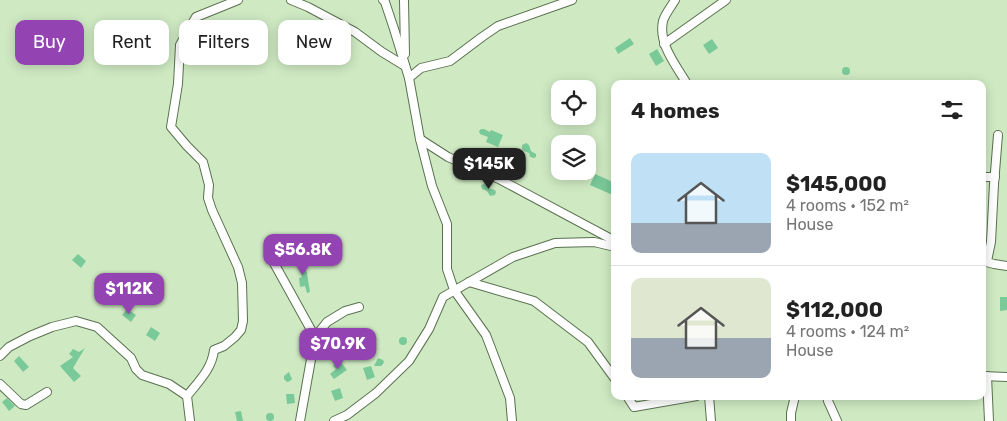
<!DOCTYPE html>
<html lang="en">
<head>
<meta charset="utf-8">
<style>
  :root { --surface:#fff; --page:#f2f2f2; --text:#222; --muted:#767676; --line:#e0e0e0; --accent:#9443b2 }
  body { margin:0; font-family:Rubik,sans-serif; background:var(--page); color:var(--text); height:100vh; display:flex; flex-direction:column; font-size:19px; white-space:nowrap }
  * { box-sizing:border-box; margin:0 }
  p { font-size:16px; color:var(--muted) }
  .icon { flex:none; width:28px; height:28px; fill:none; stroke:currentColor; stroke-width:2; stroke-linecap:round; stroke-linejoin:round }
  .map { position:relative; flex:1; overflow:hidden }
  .panel { position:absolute; left:611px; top:80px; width:375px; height:320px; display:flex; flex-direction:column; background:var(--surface); border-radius:10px; box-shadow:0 2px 12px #0003 }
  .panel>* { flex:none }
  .hud { position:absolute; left:15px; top:20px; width:475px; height:45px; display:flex; gap:10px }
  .tools { position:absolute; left:551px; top:80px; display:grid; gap:10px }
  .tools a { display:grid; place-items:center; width:45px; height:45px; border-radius:10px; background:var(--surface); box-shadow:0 2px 12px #0003; font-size:25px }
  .price { position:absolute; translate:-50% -42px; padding:0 11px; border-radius:10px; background:var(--accent); color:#fff; font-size:16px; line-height:32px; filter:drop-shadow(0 1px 2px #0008) }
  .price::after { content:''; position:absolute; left:50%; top:30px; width:15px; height:11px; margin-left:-8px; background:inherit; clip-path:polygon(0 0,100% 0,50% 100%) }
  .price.selected { background:#222; color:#fff }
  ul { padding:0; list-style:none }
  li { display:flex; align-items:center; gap:15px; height:125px; padding:0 20px }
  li+li { border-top:1px solid var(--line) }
  li span { display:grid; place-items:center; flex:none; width:140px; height:100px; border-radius:10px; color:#555 }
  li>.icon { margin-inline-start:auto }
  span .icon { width:60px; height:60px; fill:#fffc; stroke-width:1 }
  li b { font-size:21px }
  h2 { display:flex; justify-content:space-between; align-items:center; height:60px; padding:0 20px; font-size:21px }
  .tag { padding:0 18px; border-radius:10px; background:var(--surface); box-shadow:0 2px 12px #0003; font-size:18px; line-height:45px }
  .tag.selected { background:var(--accent); color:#fff }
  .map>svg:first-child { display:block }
  .building { fill:#7ac999 }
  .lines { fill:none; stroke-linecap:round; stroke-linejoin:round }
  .minor-casing { stroke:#5a714f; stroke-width:10 }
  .minor { stroke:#fff; stroke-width:8 }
</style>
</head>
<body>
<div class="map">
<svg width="1007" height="421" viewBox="0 0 1007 421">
  <rect width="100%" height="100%" fill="#cfeac3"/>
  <g class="building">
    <polygon points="630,38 634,44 618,54 615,48"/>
    <polygon points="712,39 718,48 709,54 703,45"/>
    <polygon points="657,49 664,61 656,66 649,54"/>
    <circle cx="846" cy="71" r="4"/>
    <polygon points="481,129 484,129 490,132 491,130 503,135 498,147 486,142 488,137 480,134 479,131"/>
    <polygon points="526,143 529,145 531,151 536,154 536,157 534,158 530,157 529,153 524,151 522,149 522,145"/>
    <polygon points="595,174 615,183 615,196 590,185"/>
    <polygon points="484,184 488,188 495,190 496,192 495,195 490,196 487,191 482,189 481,185"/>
    <polygon points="78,254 86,261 81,268 72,260"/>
    <polygon points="302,260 307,273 310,292 307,293 305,286 300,287 299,278 302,277 296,262"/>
    <polygon points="1000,297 1007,297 1007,310 1000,311"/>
    <polygon points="127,309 136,315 131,322 122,315"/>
    <polygon points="151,327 160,333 155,341 146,335"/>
    <circle cx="403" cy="341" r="4"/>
    <circle cx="329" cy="351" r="4"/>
    <polygon points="85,348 73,368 81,376 74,382 60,366 73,357 69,354 73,349 79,352"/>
    <polygon points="19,356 29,367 23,372 14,361"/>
    <polygon points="378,358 383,360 384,362 383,364 381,366 374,366"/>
    <polygon points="340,361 347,370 334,379 330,374 336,369 333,366"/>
    <polygon points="371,366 375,377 367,380 363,368"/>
    <polygon points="289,372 292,379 290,381 287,382 284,379 284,376"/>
    <polygon points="340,388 343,398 335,401 331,391"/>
    <polygon points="286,394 294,394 295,403 287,404"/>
    <polygon points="7,398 15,406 9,411 2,402"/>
    <polygon points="241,411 243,421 237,421 235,412"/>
    <circle cx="270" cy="417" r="4"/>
  </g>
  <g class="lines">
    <g class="minor-casing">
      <g id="minor">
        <polyline points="291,0 308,7 355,32 382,52 405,66"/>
        <polyline points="383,0 385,2 394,29 409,78"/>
        <polyline points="404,0 405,54"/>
        <path d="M675,0C671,7 665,14 663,21C658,44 676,65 687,84"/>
        <polyline points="664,44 726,0"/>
        <polyline points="420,139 448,157 499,179 615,241"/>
        <polyline points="982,177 995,177"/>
        <polyline points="982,261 994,264 1007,266"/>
        <polyline points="987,261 991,242 994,184 998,135"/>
        <polyline points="274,263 315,337"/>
        <polyline points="469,282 534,301 588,342 615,379"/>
        <polyline points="0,356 9,347 30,336 52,327 76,321 97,327 131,358 136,369 142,375 169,384 187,396"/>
        <polyline points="982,376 1007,377"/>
        <polyline points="987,376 989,421"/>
        <polyline points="0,384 21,404 26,405 47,392"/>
        <polyline points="627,396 634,407 697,396"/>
        <polyline points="709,396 711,421"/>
        <polyline points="827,396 828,401 837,421"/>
        <path d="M190,421L187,396C198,382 212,369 214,350L224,346L235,337L241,330L243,321L242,283L238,267L212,210L208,198L209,185L203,162L187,146L171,127L178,84L180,45L196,17L238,0"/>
        <polyline points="300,421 315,337 327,322 345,311 359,307"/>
        <polyline points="334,421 347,415 376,393 409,361 429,329 443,297 513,257 555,243 594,242 615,247"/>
        <polyline points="512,421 510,398 486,335 454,290 447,269 447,224 432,186 420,139 409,78 421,68 450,61 482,37 498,26 572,0"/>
        <polyline points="791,421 791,413 795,396"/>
      </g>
    </g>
    <use href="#minor" class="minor"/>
  </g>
</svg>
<div class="tools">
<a><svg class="icon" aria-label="locate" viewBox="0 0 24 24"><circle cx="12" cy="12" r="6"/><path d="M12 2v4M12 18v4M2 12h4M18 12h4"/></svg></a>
<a><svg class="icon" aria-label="layers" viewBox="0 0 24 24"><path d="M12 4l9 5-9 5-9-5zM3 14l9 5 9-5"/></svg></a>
</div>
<b class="price selected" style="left:489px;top:190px">$145K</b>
<b class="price" style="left:303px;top:276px">$56.8K</b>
<b class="price" style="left:129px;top:315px">$112K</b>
<b class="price" style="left:338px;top:370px">$70.9K</b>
<div class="hud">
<a class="tag selected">Buy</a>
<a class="tag">Rent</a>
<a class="tag">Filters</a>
<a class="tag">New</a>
</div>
<section class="panel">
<h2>4 homes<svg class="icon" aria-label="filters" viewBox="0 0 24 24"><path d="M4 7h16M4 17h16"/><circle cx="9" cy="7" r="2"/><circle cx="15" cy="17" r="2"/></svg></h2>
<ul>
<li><span style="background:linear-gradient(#bfe0f5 70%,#9aa5b1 0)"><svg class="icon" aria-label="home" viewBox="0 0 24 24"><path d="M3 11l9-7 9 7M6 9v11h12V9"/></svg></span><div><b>$145,000</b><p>4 rooms · 152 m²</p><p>House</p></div></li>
<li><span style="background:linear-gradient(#dfe7d0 60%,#9aa5b1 0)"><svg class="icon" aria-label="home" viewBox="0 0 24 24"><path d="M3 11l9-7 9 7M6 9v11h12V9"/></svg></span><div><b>$112,000</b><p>4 rooms · 124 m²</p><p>House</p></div></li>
</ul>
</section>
</div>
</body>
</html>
